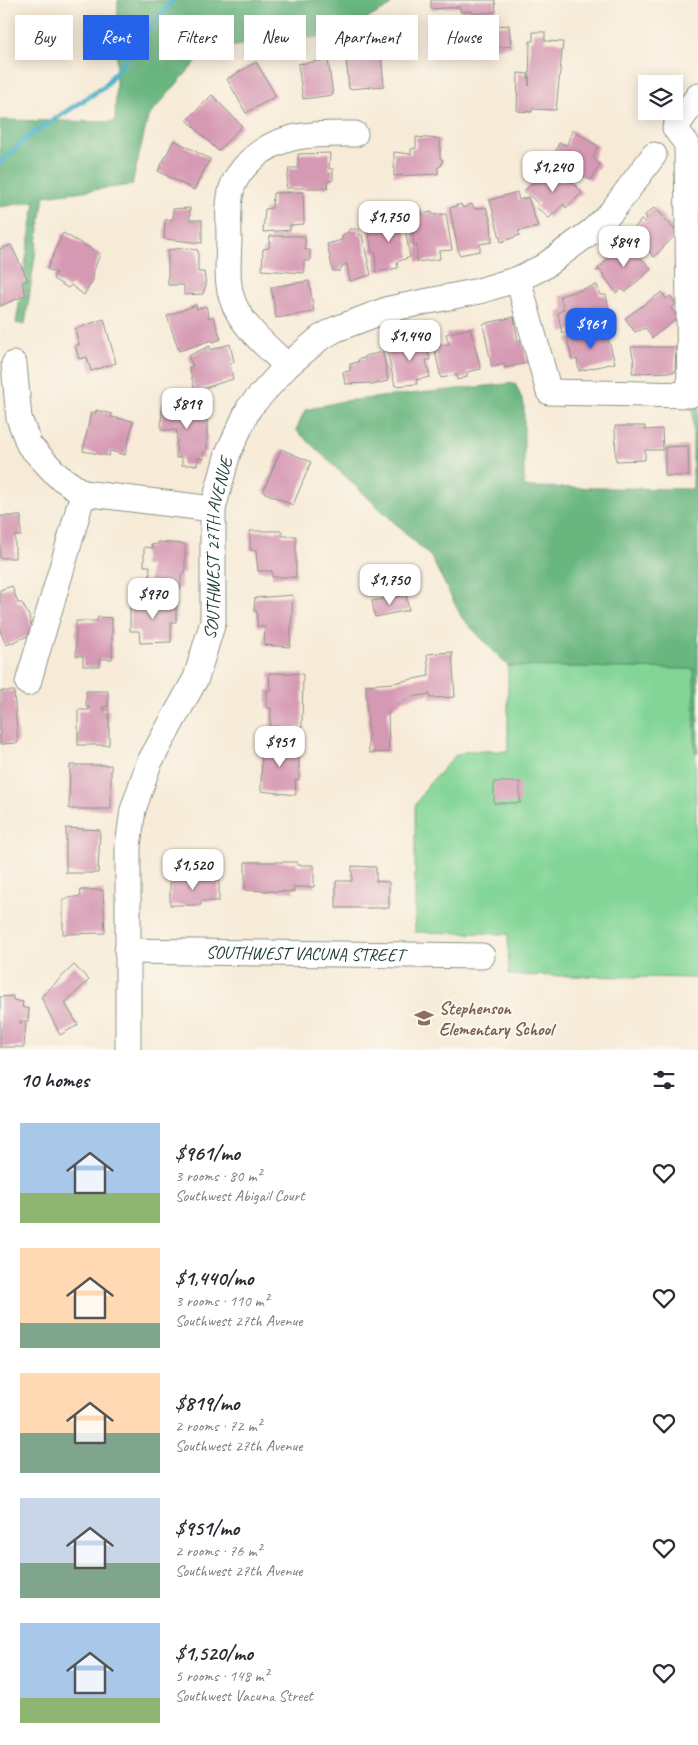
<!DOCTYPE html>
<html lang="en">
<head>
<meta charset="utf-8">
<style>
  :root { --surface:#fff; --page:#f2f2f3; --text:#2b2b33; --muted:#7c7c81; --accent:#2563eb }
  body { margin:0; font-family:Caveat,sans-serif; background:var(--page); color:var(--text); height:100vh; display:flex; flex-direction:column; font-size:19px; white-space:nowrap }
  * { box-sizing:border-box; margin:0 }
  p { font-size:16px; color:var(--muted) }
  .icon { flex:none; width:28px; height:28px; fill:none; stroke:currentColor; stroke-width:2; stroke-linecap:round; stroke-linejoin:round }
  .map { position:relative; height:1050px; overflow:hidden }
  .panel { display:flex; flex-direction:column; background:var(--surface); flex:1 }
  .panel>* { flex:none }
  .banner { position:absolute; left:15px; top:15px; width:669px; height:45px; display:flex; gap:10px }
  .tools { position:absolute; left:638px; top:75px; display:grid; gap:10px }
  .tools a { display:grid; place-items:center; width:45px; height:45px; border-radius:0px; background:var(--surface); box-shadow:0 2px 12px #0003; font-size:25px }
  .price { position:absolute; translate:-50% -42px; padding:0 11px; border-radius:10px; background:#fff; color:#222; font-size:16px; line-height:32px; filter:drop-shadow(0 1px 2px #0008) }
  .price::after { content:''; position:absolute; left:50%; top:30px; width:15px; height:11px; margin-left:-8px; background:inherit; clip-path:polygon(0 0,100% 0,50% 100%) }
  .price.selected { background:var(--accent); color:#fff }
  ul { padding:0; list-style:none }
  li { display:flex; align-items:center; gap:15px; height:125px; padding:0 20px }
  li span { display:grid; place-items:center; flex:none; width:140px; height:100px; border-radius:0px; color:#555 }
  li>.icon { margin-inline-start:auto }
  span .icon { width:60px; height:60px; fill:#fffc; stroke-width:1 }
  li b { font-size:21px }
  h2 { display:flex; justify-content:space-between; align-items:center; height:60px; padding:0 20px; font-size:21px }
  .tag { padding:0 18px; border-radius:0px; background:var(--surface); box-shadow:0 2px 12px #0003; font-size:18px; line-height:45px }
  .tag.selected { background:var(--accent); color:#fff }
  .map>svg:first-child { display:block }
  .green { fill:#82d596; stroke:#508965 }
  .forest { fill:#69b67f; stroke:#447a5a }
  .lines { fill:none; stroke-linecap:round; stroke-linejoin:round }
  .stream { stroke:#47b1c5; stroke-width:5.5 }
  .building { fill:#d699b3 }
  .minor-casing { stroke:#8b9486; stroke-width:27 }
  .minor { stroke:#fff; stroke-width:25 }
  .labels { text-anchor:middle; stroke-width:4.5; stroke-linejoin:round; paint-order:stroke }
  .street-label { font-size:18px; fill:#1f3d34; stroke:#fbf7ec }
  .education-label { font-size:18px; font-weight:bold; fill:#785e54; stroke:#fbf7ec; text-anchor:start }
</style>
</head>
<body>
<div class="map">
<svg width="698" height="1050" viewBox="0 0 698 1050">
  <rect width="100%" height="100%" fill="#fbf7ec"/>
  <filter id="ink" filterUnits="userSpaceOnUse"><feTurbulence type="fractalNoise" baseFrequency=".02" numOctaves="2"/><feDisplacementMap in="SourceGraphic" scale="10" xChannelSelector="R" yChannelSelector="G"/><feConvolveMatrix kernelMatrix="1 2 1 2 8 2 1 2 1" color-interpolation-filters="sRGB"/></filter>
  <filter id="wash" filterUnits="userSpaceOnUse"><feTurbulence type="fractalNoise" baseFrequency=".0096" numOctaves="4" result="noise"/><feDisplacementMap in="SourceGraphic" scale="20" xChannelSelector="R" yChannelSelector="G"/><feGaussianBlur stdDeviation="1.12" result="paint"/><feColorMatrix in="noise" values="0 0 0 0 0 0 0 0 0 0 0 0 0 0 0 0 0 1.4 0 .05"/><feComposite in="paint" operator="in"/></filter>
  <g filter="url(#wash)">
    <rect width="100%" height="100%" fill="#f7ebd8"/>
    <polygon class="green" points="508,666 695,669 697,978 509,975 508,934 415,932 415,806 428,785 455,756 467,751 508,751"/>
    <g class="forest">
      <polygon points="118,0 393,0 389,7 336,35 226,47 201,56 148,117 132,185 44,196 25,325 16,323 35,201 0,207 0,120 115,122"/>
      <polygon points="515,383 524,404 524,487 693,489 693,406 698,406 698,753 695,753 694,669 508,666 462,618 431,557 296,430 305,410 343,401"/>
    </g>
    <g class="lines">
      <polyline class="stream" points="0,163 26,138 104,87 172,0"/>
    </g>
    <g id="blocks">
      <g class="building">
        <polygon points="431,0 495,0 496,12 472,14 472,11 461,12 459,7 431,9"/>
        <polygon points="495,23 495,26 509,25 511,46 470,51 468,26"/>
        <polygon points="533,32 545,32 545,41 563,42 556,110 532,109 532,112 517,111 518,73 528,74 529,86 530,41 533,41"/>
        <polygon points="380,44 384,86 349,89 345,47"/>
        <polygon points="328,60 333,95 303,99 298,64"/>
        <polygon points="256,62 276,96 246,113 227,79"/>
        <polygon points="212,95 242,126 218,151 187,120"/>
        <polygon points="572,130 598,146 593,158 600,164 591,180 557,164 560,156 554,155 559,143 567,145"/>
        <polygon points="416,137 440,139 440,158 443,160 441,166 438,167 438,174 394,176 394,152 411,154 411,149 416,148"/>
        <polygon points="174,140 210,159 194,190 158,171"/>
        <polygon points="330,153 329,169 333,169 333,180 327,181 328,188 286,188 289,168 298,168 298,154"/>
        <polygon points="549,168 562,181 568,177 582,193 566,208 564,204 549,218 536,207 539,204 524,191"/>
        <polygon points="303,192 304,224 290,225 290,230 263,232 265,209 272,208 273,193"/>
        <polygon points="517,192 519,200 528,197 538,227 518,231 520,235 501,242 490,200"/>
        <polygon points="461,204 463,208 472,204 475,209 486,207 491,222 492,242 480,244 480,251 459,255 450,208"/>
        <polygon points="655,207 677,233 654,257 648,250 642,254 628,236 641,220 644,222 647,219 645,215"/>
        <polygon points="190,208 190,220 202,220 202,243 164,239 165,220 173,219 173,209"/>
        <polygon points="422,210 422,214 432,212 433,215 446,214 452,250 439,251 440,259 417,262 417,245 414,245 410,213"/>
        <polygon points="390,212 393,225 404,222 410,257 397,262 398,268 376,272 375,252 372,252 368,228 379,227 376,214"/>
        <polygon points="349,229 359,229 359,235 362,235 371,275 350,281 347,264 342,266 340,271 333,271 327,244 342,240 343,234 349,232"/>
        <polygon points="63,233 100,254 93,273 93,280 84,295 71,285 68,288 53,279 56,273 47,269"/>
        <polygon points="270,236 305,236 305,250 310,250 310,261 304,261 304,273 262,270 263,249 269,248"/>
        <polygon points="626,241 651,269 626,292 621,289 616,293 600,270 596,271"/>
        <polygon points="11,245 28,280 22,283 26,295 0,306 0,249"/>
        <polygon points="183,248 198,250 198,272 204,272 206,285 203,294 184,295 184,285 168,285 168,250"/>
        <polygon points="309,281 314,312 276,318 271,287"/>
        <polygon points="597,285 600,295 606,295 609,309 603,310 604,321 562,333 558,313 564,309 560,296"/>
        <polygon points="662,292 666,299 670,296 676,304 671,308 678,318 652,338 646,328 635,332 625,318"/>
        <polygon points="196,305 197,309 206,306 209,318 213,316 221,339 213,342 212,340 179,351 167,316"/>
        <polygon points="514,317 518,341 523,340 527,363 505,368 504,364 492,367 483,324"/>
        <polygon points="104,319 116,363 91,371 87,357 79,359 75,345 79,345 75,329"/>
        <polygon points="470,328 481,369 467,372 467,377 457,380 457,375 441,378 434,346 449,344 446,334"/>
        <polygon points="596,330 597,335 607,334 615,363 579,371 577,359 572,360 567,338"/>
        <polygon points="416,338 416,340 425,339 430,360 426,360 430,377 416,380 417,384 395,386 387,350 405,346 404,340"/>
        <polygon points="230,344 234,362 230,364 233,379 195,391 189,367 193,366 188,356 210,346 210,350"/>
        <polygon points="631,347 676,347 675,372 632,373 634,362"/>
        <polygon points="383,352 388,381 372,385 371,383 345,384 343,372 350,371 350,364 358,362 359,359 365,358 365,356"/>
        <polygon points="162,404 207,405 207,452 203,452 204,459 198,458 197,465 182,465 182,457 176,458 177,430 161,430"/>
        <polygon points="96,410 112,414 111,417 133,421 125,455 110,451 109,456 83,451 91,412 96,413"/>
        <polygon points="615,426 645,426 645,430 662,429 663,450 645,450 645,460 616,461"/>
        <polygon points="688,446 689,476 665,476 665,447"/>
        <polygon points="281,449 311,462 293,505 263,492"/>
        <polygon points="0,516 21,516 21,536 15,536 15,558 0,558"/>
        <polygon points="250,531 282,531 282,536 296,536 296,577 272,577 272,571 258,571 256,550 250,550"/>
        <polygon points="158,542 185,544 185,574 181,574 181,589 149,587 150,566 144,566 144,547 153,548 151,544 158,545"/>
        <polygon points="12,586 18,603 22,603 29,616 33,634 6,645 0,631 0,590"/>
        <polygon points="293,595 290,647 264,645 265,627 257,626 257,611 254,611 255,598"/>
        <polygon points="406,595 409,610 375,617 372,601"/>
        <polygon points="130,600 176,600 176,622 171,622 171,642 140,643 139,631 130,631"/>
        <polygon points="98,617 112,618 112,659 100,659 100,666 83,666 83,656 76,656 76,621 97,621"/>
        <polygon points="452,652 455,697 430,698 430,694 417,696 404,700 388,711 389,752 369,753 366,685 393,683 429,676 427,654"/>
        <polygon points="269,673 303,674 302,727 270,727 271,708 267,708 267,690 270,690"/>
        <polygon points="0,691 14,691 18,743 0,744"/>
        <polygon points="86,691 108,691 108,707 103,707 103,710 109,710 109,745 78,745 78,710 89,710 89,707 86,707"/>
        <polygon points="262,743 299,743 299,780 295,780 296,795 261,791"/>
        <polygon points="70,765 111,765 111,809 69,809"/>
        <rect x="494" y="782" width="26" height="21"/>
        <polygon points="66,828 100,830 98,873 66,873"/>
        <polygon points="245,862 297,862 297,865 314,865 314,887 293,887 294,892 245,890"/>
        <polygon points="352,866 376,867 376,881 389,882 389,908 336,908 336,881 352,881"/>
        <polygon points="170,877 192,879 192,877 203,877 202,880 219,880 219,901 201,901 201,905 170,905"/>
        <polygon points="80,890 103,890 105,933 63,934 63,899 81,896"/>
        <polygon points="74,965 89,980 65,1003 78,1025 60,1035 41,997"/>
        <polygon points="13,996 13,1000 23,1002 22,1007 29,1009 28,1021 20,1021 21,1024 26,1023 24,1047 0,1047 0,997"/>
      </g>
    </g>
  </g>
  <g filter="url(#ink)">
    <use href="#blocks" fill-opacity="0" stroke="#8b9486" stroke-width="1"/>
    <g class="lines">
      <g class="minor-casing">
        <g id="minor">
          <polyline points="518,279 549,392 690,395 687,144 675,128 698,96"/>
          <polyline points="14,364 19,418 29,445 58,476 83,493 213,509"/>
          <path d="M287,366C270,349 250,333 238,312C225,291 228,265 229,241C229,224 227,205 232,188C235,177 243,168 251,160C281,132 317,134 355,134"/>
          <path d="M28,683C46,620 66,557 83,493"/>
          <path id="s1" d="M127,951L482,956"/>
          <path id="s2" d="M128,1050V846L133,810L149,763L196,678L213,622V509L228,453L249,408L287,366L320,338L336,329L389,309L479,291L518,279L543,267L592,231L612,211L654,155"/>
        </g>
      </g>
      <use href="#minor" class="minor"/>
    </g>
  </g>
  <defs>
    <g id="school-bare" transform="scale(1.5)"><path d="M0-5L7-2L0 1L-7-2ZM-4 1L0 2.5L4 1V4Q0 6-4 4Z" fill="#8d6e63" stroke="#fbf7ec" stroke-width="2.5" paint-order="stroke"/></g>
  </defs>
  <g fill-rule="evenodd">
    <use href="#school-bare" x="424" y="1018"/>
  </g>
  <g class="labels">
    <g class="street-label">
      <text dy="6" stroke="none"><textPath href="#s2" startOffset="520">SOUTHWEST 27TH AVENUE</textPath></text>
      <text dy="6" stroke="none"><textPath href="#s1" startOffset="178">SOUTHWEST VACUNA STREET</textPath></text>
    </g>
    <g class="education-label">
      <text x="439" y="1014">Stephenson<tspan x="439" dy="21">Elementary School</tspan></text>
    </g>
  </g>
</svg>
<div class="tools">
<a><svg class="icon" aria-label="layers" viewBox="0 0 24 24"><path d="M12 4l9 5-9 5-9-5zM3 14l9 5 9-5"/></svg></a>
</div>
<b class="price" style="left:553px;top:193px">$1,240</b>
<b class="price" style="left:389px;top:243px">$1,750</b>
<b class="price" style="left:624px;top:268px">$849</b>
<b class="price selected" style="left:591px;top:350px">$961</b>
<b class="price" style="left:410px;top:362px">$1,440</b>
<b class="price" style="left:187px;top:430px">$819</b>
<b class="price" style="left:390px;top:606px">$1,750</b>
<b class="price" style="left:153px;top:620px">$970</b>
<b class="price" style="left:280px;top:768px">$951</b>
<b class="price" style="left:193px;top:891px">$1,520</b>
<div class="banner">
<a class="tag">Buy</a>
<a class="tag selected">Rent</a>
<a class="tag">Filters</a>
<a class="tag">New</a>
<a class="tag">Apartment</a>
<a class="tag">House</a>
</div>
</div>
<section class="panel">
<h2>10 homes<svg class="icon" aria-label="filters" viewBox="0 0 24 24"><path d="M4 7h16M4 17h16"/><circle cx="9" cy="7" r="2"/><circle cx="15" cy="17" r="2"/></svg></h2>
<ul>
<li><span style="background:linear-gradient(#a9c7e8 70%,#8fb573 0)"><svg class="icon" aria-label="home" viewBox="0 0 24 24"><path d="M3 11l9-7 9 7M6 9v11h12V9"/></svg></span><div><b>$961/mo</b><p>3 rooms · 80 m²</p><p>Southwest Abigail Court</p></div><svg class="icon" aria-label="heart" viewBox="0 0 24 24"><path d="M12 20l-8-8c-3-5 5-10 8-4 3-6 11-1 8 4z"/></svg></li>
<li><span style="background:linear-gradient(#ffd9b3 75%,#7fa58c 0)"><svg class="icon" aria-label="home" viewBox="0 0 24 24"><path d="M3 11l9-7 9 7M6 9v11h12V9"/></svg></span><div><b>$1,440/mo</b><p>3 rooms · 110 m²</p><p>Southwest 27th Avenue</p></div><svg class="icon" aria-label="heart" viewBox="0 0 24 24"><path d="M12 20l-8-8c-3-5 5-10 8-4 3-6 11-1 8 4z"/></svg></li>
<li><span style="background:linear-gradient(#ffd9b3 60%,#7fa58c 0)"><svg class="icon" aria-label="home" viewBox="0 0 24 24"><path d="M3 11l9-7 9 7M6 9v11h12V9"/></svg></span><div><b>$819/mo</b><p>2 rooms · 72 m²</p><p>Southwest 27th Avenue</p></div><svg class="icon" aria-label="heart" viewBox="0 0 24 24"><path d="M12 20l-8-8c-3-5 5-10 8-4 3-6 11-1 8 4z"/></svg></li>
<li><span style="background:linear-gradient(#c9d6e8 65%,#7fa58c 0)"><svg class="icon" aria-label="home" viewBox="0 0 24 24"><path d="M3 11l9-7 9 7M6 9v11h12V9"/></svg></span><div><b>$951/mo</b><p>2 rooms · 76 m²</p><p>Southwest 27th Avenue</p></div><svg class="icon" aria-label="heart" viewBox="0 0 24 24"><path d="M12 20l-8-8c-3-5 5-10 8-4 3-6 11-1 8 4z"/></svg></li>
<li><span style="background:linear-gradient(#a9c7e8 75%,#8fb573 0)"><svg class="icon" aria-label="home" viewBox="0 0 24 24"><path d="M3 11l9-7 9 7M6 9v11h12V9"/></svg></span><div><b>$1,520/mo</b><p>5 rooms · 148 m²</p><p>Southwest Vacuna Street</p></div><svg class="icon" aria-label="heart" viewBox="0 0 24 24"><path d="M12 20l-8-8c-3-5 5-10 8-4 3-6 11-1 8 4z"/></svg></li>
</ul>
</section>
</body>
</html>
